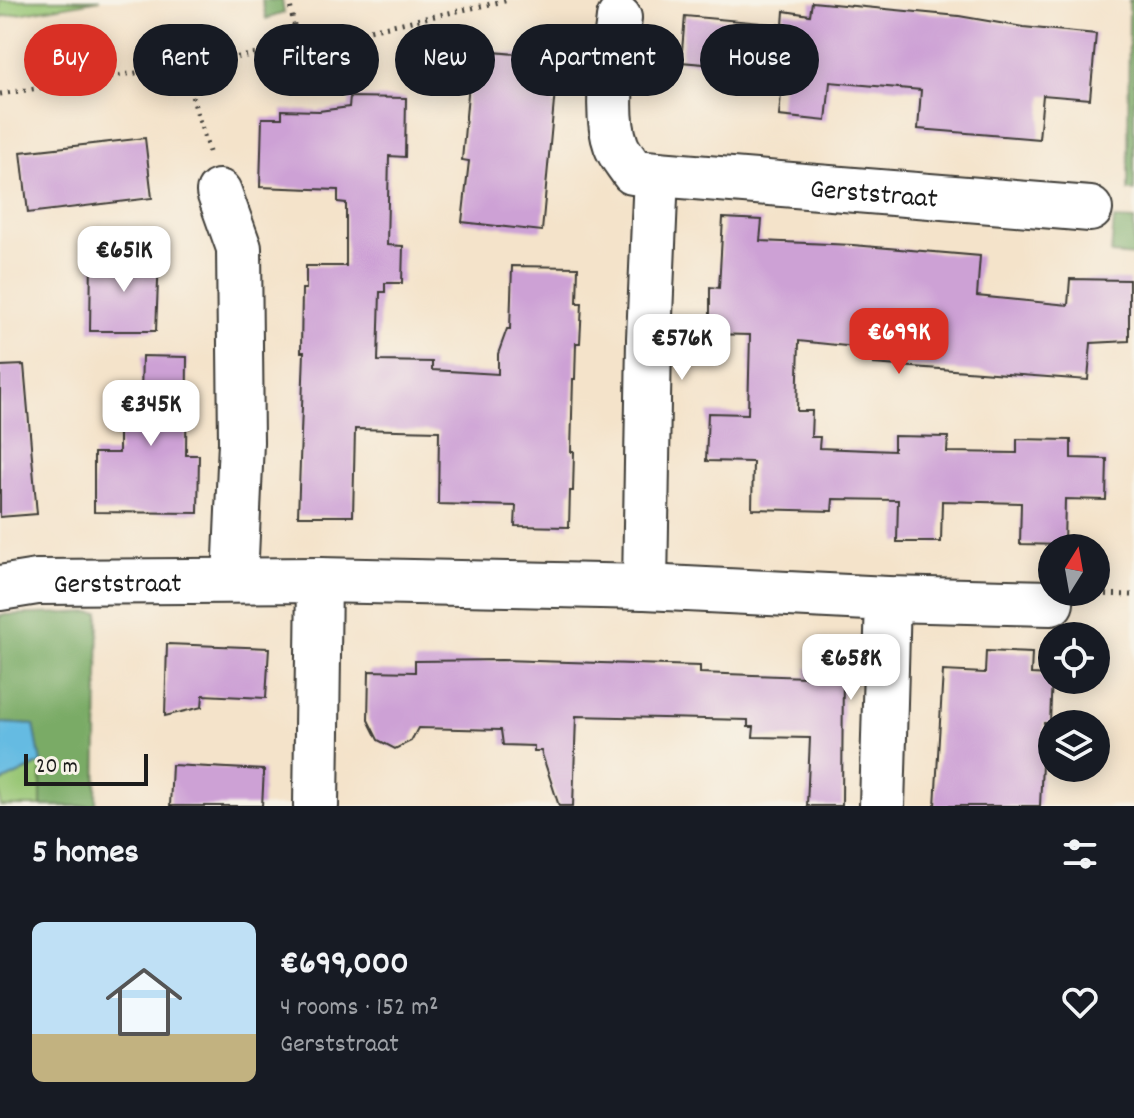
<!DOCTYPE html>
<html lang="en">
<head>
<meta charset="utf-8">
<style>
  :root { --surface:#171b24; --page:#242831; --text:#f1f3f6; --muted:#9ea1a6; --accent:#d93025 }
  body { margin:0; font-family:Dekko,sans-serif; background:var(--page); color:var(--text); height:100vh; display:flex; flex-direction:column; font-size:30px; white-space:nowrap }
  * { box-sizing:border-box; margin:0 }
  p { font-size:26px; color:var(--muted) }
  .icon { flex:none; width:44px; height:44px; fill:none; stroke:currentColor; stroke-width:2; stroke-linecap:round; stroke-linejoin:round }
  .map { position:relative; height:806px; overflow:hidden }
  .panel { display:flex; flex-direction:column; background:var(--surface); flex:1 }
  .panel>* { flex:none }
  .hud { position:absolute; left:24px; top:24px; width:1086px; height:72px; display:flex; gap:16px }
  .needle { width:52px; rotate:11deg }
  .fabs { position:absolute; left:1038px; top:534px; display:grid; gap:16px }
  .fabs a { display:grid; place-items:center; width:72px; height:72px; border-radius:50%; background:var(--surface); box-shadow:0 4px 20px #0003; font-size:40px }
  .scale { position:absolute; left:24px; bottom:20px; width:124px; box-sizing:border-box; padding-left:8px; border:4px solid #1c1c1c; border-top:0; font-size:22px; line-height:28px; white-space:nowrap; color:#1c1c1c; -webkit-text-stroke:6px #f7f3e8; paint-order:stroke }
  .price { position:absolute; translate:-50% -68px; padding:0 18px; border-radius:16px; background:#fff; color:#222; font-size:26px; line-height:52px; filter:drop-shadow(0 2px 4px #0008) }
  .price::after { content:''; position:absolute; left:50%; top:48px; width:24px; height:18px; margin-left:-12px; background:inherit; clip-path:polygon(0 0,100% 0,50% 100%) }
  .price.selected { background:var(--accent); color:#fff }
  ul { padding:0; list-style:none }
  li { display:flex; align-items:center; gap:24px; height:200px; padding:0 32px }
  li span { display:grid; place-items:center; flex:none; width:224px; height:160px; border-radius:12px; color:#555 }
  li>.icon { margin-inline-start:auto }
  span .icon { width:96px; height:96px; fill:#fffc; stroke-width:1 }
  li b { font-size:34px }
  h2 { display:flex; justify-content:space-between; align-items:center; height:96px; padding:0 32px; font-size:34px }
  .pill { padding:0 28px; border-radius:36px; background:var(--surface); box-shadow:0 4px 20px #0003; font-size:28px; line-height:72px }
  .pill.selected { background:var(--accent); color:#fff }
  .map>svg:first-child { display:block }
  .green { fill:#98c674; stroke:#5a7148; stroke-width:2 }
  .forest { fill:#7aab66; stroke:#4b6441; stroke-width:2 }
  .water { fill:#65bbe2; stroke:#406c7f; stroke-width:2 }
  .building { fill:#cda1d5 }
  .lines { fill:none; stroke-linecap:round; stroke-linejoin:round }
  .minor-casing { stroke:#3c3a36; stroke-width:48 }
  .path { stroke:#3c3a36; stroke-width:5; stroke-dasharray:2 6; stroke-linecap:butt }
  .minor { stroke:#fff; stroke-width:44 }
  .labels { text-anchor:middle; stroke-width:6; stroke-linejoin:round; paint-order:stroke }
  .street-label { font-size:28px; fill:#1c1c1c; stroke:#f7f3e8 }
</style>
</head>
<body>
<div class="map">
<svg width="1134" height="806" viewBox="0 0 1134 806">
  <rect width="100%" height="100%" fill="#f7f3e8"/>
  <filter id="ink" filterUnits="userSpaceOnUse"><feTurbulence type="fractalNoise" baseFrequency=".0125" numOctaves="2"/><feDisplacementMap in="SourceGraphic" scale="16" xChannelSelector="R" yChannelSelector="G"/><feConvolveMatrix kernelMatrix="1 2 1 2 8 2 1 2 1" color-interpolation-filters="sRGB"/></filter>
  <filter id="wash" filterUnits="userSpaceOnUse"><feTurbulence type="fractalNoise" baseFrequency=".006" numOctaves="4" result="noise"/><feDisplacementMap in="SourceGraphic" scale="32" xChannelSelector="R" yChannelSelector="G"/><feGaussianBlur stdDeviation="1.8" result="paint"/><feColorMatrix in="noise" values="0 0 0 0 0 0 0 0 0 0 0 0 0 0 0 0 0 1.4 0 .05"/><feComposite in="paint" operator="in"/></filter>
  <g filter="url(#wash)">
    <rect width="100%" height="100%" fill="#f4e3ca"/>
    <g class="green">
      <polygon points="0,0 100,0 0,17"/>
      <polygon points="41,763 41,806 0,806 0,783"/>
    </g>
    <g class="forest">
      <polygon points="262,0 282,0 284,13 266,19"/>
      <polygon points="1129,0 1134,0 1134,191 1128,191"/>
      <polygon points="1114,219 1134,220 1134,256 1111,254"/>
      <polygon points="99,612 96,806 41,806 41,763 34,725 0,723 0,615"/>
    </g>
    <polygon class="water" points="0,723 34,725 41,763 0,783"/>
    <g id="blocks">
      <g class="building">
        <polygon points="812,2 959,16 1023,27 1096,34 1090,99 1043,95 1039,139 943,131 918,129 921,90 830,82 826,121 779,116 783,71 681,62 685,16 783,25 784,11 810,15"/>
        <polygon points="472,50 558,58 542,231 462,222 469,161 462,160"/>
        <polygon points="350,97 406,98 405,157 389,156 387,245 403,246 402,283 385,283 385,292 380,292 378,361 432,362 432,370 498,374 498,354 507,329 510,329 512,266 578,267 577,303 582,303 581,324 580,343 576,343 575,379 573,379 571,452 574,452 573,491 570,491 569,527 515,526 516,506 438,504 439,431 355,429 353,516 298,516 304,352 301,352 302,289 306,289 306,266 346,266 346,203 338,202 338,190 260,187 262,118 282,118 282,110 319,111 349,107"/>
        <polygon points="145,138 152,198 28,213 21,152"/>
        <polygon points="723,218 762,220 760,241 853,245 980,256 977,296 1068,305 1070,279 1129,280 1129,341 1091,343 1088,380 873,364 874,349 799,341 797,411 812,411 811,437 820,437 819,448 894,451 894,436 948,437 947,452 1017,453 1017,439 1071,440 1071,458 1107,459 1106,500 1065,499 1064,545 1020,544 1021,503 942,501 941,542 897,542 898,500 833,499 832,511 752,509 753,462 706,461 708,413 748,414 750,335 710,334 710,287 719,288"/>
        <polygon points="91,256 159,257 156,331 90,331"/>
        <polygon points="142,356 187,357 186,455 199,455 198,513 94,512 94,453 119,453 119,410 129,411 130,394 141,394"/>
        <polygon points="24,365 37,514 0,517 0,366"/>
        <polygon points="167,644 269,648 266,698 203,695 202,707 165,716"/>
        <polygon points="986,651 1032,653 1031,674 1052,675 1050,723 1044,723 1040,806 935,806 943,671 985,673"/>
        <polygon points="502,660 700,666 700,673 806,677 806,668 814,668 814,665 843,666 842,806 807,806 810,738 753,737 754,727 748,727 748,720 576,716 573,806 559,806 541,751 534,751 534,746 503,745 501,730 418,728 411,741 395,749 378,740 368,720 369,671 415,672 415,661"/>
        <polygon points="172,765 264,770 262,806 170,806"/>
      </g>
    </g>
  </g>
  <g filter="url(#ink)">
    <use href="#blocks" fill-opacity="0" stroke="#3c3a36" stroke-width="2"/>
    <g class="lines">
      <g class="minor-casing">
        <g id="minor">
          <path id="s1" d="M619,18C615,55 603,109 616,145C619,154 628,164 633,172L1090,209"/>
          <polyline points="219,192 239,248 241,442 235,580"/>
          <polyline points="645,587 649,339 656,174"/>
          <path id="s2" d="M0,588L37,582L319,580L645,587L888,599L1051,603"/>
          <polyline points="316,806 319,580"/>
          <polyline points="882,806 888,599"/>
        </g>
      </g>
      <g class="path">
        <polyline points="289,0 298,45"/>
        <polyline points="183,66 209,152"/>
        <polyline points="0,94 258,54 509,0"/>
        <polyline points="1090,594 1134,595"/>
      </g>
      <use href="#minor" class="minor"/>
    </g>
  </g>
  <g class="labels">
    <g class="street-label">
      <text dy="10" stroke="none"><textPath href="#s1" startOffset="402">Gerststraat</textPath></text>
      <text dy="10" stroke="none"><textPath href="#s2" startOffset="118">Gerststraat</textPath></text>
    </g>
  </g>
</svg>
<div class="fabs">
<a><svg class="needle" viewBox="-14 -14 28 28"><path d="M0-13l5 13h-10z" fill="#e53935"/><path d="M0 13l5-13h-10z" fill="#9ea1a6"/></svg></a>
<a><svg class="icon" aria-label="locate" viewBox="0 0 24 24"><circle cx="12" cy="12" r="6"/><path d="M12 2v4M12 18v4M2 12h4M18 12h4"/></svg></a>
<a><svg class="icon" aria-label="layers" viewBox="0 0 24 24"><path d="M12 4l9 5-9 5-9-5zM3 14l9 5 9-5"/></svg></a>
</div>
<div class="scale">20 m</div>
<b class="price" style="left:124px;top:294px">€651K</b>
<b class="price selected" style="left:899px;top:376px">€699K</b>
<b class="price" style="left:682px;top:382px">€576K</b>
<b class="price" style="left:151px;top:448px">€345K</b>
<b class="price" style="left:851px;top:702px">€658K</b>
<div class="hud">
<a class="pill selected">Buy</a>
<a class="pill">Rent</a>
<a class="pill">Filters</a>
<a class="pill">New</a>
<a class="pill">Apartment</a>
<a class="pill">House</a>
</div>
</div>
<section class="panel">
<h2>5 homes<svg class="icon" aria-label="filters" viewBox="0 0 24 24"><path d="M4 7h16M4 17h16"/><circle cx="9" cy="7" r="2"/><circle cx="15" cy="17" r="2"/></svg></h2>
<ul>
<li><span style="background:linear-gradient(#bfe0f5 70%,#c2b280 0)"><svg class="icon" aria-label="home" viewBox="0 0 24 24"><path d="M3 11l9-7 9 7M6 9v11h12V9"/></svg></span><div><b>€699,000</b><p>4 rooms · 152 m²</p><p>Gerststraat</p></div><svg class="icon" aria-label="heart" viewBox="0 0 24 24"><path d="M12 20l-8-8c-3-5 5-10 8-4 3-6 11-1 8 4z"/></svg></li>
</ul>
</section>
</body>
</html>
